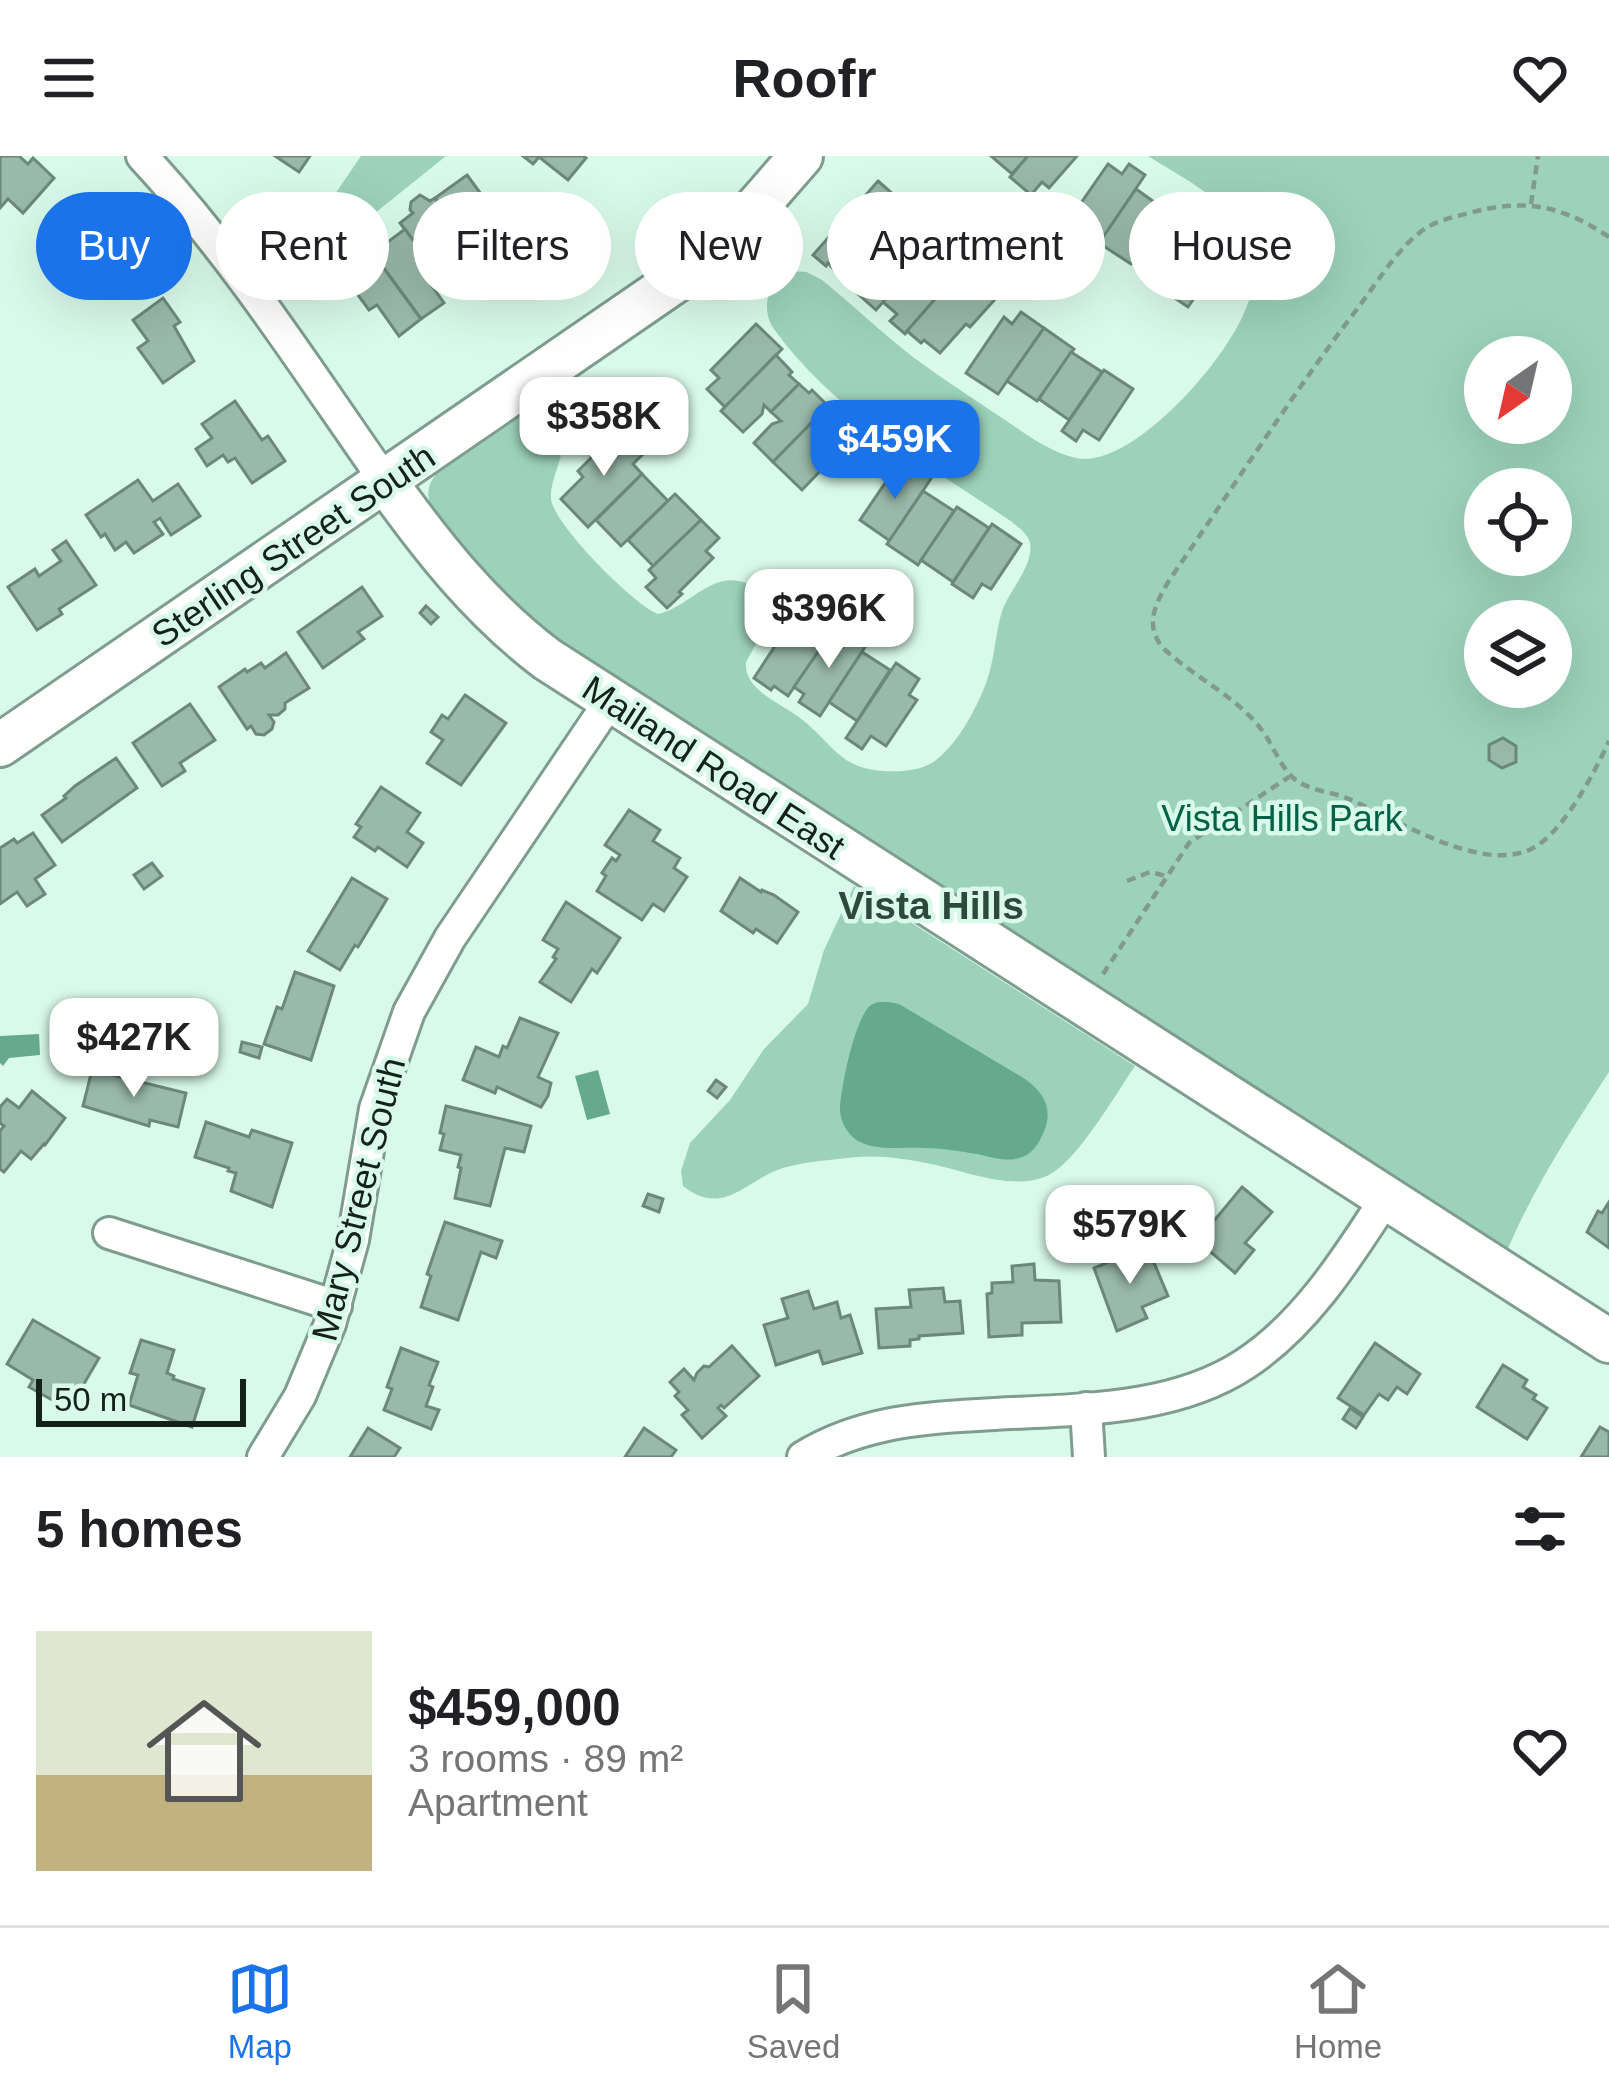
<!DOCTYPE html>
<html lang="en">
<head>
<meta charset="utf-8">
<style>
  :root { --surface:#fff; --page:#f6f6f6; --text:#202124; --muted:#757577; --line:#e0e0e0; --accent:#1a73e8 }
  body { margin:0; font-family:Helvetica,sans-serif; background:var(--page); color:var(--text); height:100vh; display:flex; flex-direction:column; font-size:45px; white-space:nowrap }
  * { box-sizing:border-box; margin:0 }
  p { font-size:39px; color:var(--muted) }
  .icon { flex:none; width:66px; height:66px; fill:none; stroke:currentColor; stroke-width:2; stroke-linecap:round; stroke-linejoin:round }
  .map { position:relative; height:1301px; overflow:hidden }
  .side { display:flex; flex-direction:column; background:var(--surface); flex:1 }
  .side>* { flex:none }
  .top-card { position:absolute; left:36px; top:36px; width:1539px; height:108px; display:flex; gap:24px }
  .needle { width:78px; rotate:214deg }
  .buttons { position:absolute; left:1464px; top:180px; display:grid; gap:24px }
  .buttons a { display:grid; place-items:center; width:108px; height:108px; border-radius:50%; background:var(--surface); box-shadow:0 12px 48px #0002; font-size:60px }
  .scale { position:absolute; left:36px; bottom:30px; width:210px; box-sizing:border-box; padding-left:12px; border:6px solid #15221c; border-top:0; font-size:33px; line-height:42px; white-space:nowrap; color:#15221c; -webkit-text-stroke:9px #d9faea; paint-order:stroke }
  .price { position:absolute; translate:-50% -102px; padding:0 27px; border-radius:24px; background:#fff; color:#222; font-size:39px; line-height:78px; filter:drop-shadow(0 3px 6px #0008) }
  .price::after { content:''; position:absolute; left:50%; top:72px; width:36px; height:27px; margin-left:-18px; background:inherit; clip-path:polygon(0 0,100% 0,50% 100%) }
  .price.selected { background:var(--accent); color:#fff }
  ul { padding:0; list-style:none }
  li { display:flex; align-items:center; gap:36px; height:300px; padding:0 36px }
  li+li { border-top:3px solid var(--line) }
  li span { display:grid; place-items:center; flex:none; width:336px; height:240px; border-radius:0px; color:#555 }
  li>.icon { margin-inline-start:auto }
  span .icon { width:144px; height:144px; fill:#fffc; stroke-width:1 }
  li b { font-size:51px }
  h2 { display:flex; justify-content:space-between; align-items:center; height:144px; padding:0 36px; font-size:51px }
  .tag { padding:0 42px; border-radius:54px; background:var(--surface); box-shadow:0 12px 48px #0002; font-size:42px; line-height:108px }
  .tag.selected { background:var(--accent); color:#fff }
  header { display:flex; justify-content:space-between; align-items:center; height:156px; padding:0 36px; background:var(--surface); font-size:54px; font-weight:700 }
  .dock { display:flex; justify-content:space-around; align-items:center; height:168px; border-top:3px solid var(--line); background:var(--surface); font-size:33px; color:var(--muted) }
  .dock a { display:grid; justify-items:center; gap:6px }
  .dock .selected { color:var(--accent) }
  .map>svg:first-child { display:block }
  .green { fill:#9cd2ba; fill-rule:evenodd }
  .water { fill:#65aa8d }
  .building { fill:#99b9aa; stroke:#6b897b; stroke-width:3 }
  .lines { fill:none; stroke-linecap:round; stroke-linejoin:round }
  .street-casing { stroke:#7e9d8f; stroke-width:36 }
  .secondary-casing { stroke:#7e9d8f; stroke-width:48 }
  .path { stroke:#81998e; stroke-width:4.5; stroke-dasharray:9 6; stroke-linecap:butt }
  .street { stroke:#fff; stroke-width:30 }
  .secondary { stroke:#fff; stroke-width:42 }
  .labels { text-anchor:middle; stroke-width:9; stroke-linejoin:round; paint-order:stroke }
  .street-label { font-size:36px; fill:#15221c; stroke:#d9faea }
  .park-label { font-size:36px; fill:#036145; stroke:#d9faea }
  .neighbourhood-label { font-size:39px; font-weight:bold; fill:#2d493d; stroke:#d9faea }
</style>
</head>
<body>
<header><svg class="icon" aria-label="menu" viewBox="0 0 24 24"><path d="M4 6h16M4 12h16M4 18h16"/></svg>Roofr<svg class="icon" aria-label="heart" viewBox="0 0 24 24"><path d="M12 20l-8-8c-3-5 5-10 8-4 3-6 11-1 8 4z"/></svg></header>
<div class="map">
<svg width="1609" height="1301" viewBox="0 0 1609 1301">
  <rect width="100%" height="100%" fill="#d9faea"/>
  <g class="green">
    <path d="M361,0H446L349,78C337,85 327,85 317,75L316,66Z"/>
    <path d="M1148,0H1609V916C1571,974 1534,1031 1507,1095L579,500C518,455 478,413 432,354C426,339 427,328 438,316L538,248C545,257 556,267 560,278C568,299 549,322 551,343C554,369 634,449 658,458C690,451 713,412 748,428C762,434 769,444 773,457L746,506C743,534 781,547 800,562C832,586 838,612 883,615C900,616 922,615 936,604C959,587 981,545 989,518C995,497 996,475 1002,455C1009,435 1034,409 1030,387C1028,378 1019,372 1012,366C930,310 833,256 774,173C757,149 772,110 806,116C809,117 820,123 822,124C853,149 882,177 913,201C940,221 968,239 996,258C1021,274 1046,295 1076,302C1134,315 1244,187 1251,135C1253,116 1249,91 1240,73C1222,40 1179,20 1148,0ZM1485,201H1551V267H1485ZM1485,333H1551V399H1485ZM1485,465H1551V531H1485Z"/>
    <path d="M854,730L1135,910C1115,939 1078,1004 1049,1019C1014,1036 966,1015 931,1008C907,1003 880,999 857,1001C832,1004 807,1005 783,1012C745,1024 724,1062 683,1030L681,1015L690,987L730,944L764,893L808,848L824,794Z"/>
  </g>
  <g class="water">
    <path d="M889,846L899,848L1022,921C1046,937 1055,955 1041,982C1037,990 1031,998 1022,1001C1008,1007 991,1001 977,998C959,995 940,992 922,992C902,991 876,995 858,985C847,978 841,967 840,954C840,935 855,860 871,849C877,845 882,846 889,846Z"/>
    <polygon points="138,863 174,873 177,881 175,888 163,893 129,884 126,878 126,870"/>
    <polygon points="39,878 40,899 9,902 3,910 0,907 0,880"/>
    <polygon points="598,914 610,958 587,964 575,920"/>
  </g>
  <g class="building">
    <polygon points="0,0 19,0 28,8 33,2 54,22 23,57 8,43 0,52"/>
    <polygon points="275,0 310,0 299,16"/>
    <polygon points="523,0 583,0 586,2 568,24 539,1 533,8"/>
    <polygon points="991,0 1028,0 1012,18"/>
    <polygon points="1028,0 1077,0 1049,32 1042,26 1031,39 1010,21"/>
    <polygon points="1108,8 1122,18 1129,8 1145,19 1103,82 1072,60"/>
    <polygon points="467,19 498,61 492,65 501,77 497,80 513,102 491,118 435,42"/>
    <polygon points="878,25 903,47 883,71 892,78 848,129 828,107 826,110 813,99"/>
    <polygon points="1136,33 1167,55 1131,108 1099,87"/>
    <polygon points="420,39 430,45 435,42 489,116 466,133 450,110 447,113 439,103 431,109 400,67 413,57 410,54 411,46"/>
    <polygon points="78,47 98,71 100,69 115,86 117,84 138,111 110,136 53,69"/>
    <polygon points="1170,50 1198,69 1161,123 1133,104"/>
    <polygon points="913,55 935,74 908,105 915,110 876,154 848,129"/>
    <polygon points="405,73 431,109 422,116 444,147 421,163 373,97"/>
    <polygon points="1194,76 1225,97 1188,151 1157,130"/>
    <polygon points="363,84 421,163 399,180 377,149 369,154 333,105"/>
    <polygon points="948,86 969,104 905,178 890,165 897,158 883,146 920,104 927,110"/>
    <polygon points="957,118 968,128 975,121 997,141 970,171 966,168 940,197 924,184 921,187 907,175"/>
    <polygon points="163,142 180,166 174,170 194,205 163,227 138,192 148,185 133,164"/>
    <polygon points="1021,156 1044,172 998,238 966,217 1004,161 1012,168"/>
    <polygon points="756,168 782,193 725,251 707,233 719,222 711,214"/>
    <polygon points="1044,172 1074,193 1037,245 1007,225"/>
    <polygon points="1071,196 1102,216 1069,264 1039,243"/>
    <polygon points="776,199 792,216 789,219 799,228 771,256 764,249 762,258 743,276 721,255"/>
    <polygon points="1104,214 1133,233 1099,284 1083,274 1076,285 1062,275"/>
    <polygon points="799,228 809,237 812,234 828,250 773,306 754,287 772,268 781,265 771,256"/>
    <polygon points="235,245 262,284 268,280 285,305 252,327 235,302 228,306 223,299 207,310 196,293 212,282 202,268"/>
    <polygon points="828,250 841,263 832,271 848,286 802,334 773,306"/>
    <polygon points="618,275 642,299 633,308 642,318 588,371 561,343 583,321 578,315"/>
    <polygon points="896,311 911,321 917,311 932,321 890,385 860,364"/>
    <polygon points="642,318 668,345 621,390 596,364"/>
    <polygon points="138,324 153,345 178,328 200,360 171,379 160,362 154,366 163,378 134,397 126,386 115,394 105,378 101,381 86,359"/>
    <polygon points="923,335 954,355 918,409 887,388"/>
    <polygon points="675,338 701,364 653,410 628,384"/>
    <polygon points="957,351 989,372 953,426 921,404"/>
    <polygon points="701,364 719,382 706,395 713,402 679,436 682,438 667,452 646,431 656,422 649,414"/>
    <polygon points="992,368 1021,388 991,433 982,428 973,442 952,428"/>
    <polygon points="66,385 96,429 59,453 62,458 37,474 8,431 35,413 39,420 61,405 53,394"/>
    <polygon points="362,431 382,460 358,476 364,483 323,512 298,476"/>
    <polygon points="803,438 830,455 814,479 825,486 788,540 774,530 771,534 754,522 781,481 776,478"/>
    <polygon points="426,450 438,461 431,468 420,457"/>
    <polygon points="843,471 867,488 820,560 799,546 804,538 794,531 822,490 828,494"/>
    <polygon points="862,496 890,514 857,565 829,546"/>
    <polygon points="286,497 309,532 285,547 285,553 278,559 269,559 274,566 272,573 264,579 256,578 251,570 247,573 219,531 245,513 247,516 261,507 265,512"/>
    <polygon points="896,507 919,523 909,539 917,544 886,590 871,580 862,593 846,582"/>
    <polygon points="465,539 506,567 461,629 427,607 443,584 431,576 442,559 448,563"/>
    <polygon points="190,548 215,584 180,607 185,615 162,630 133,587"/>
    <polygon points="1503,582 1516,590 1516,606 1502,612 1489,604 1489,589"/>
    <polygon points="116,602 137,632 62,686 42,659 66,642 64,640 75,630"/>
    <polygon points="381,631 420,657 407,676 423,687 407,711 378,691 375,695 354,681 361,671 356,668"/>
    <polygon points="629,654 660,674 653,685 680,702 674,712 687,721 664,755 653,748 642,764 597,735 606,720 602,717 612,702 616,705 620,699 605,689"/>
    <polygon points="33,677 55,709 35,723 45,738 27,750 17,736 0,748 0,692 14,683 17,687"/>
    <polygon points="152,707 162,720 144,733 134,719"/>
    <polygon points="352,722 387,743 358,791 355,789 340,814 308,795"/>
    <polygon points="740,722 761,736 762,734 774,739 798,756 777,787 756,773 753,777 721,755"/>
    <polygon points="566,746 620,782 597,817 592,813 571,846 540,826 556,803 553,801 558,793 543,784"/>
    <polygon points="295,816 334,830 311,904 264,888 277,851 282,853"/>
    <polygon points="520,862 558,877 538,921 551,927 548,940 541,951 497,931 495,937 463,924 476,891 499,901 503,890 507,892"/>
    <polygon points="242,886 262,891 259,902 240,896"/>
    <polygon points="92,914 186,937 178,971 150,964 149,970 83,950"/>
    <polygon points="716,924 726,931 717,942 708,935"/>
    <polygon points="32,935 65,962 45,989 44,988 31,1003 21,995 4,1016 0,1013 0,975 4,970 0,967 0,951 7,943 19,952"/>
    <polygon points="446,950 531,970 524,996 505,992 490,1050 455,1042 461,1012 458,1011 461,999 440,994 444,978 440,977"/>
    <polygon points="206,966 249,981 252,974 292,987 272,1051 231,1035 236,1017 228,1015 229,1012 195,1001"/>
    <polygon points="1242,1031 1272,1056 1245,1087 1254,1094 1235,1117 1198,1085 1200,1082 1187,1071 1201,1055 1213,1066"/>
    <polygon points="648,1038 663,1043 659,1056 643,1050"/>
    <polygon points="1609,1046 1609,1092 1587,1076 1598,1055 1602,1057"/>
    <polygon points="445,1066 502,1085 496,1102 481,1096 458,1164 421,1151 431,1120 427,1118"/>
    <polygon points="1079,1079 1084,1092 1073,1096 1069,1082"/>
    <polygon points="1147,1090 1168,1140 1142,1151 1147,1162 1117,1175 1094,1112"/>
    <polygon points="1034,1108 1035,1124 1059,1125 1061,1166 1022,1167 1022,1179 989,1181 987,1138 992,1137 992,1127 1013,1126 1012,1110"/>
    <polygon points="943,1132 945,1146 960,1145 963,1177 919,1180 919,1183 910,1184 910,1190 879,1192 876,1153 911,1151 909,1134"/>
    <polygon points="808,1135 814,1153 837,1146 841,1162 850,1159 862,1197 823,1208 819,1195 776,1209 764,1169 788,1162 782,1143"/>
    <polygon points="33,1164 99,1202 78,1238 63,1229 54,1245 29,1231 33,1224 7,1208"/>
    <polygon points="141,1184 174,1194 167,1217 174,1220 173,1223 204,1233 192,1271 129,1249 138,1219 130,1217"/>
    <polygon points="1375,1187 1420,1218 1407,1238 1397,1231 1388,1244 1379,1238 1364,1259 1338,1242"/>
    <polygon points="732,1190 759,1220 724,1252 721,1249 718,1252 726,1260 702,1282 682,1259 688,1254 675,1240 679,1236 670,1226 684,1213 694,1224 697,1217 704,1210 709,1211"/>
    <polygon points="401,1192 438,1206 429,1229 433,1231 426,1250 439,1254 431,1273 384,1254 392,1233 387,1231"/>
    <polygon points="1503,1209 1527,1224 1523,1231 1536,1239 1533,1243 1547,1252 1527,1283 1477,1251"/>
    <polygon points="1350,1252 1363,1261 1356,1272 1343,1263"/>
    <polygon points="1600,1271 1609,1276 1609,1301 1581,1301"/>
    <polygon points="368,1272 400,1292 394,1301 350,1301"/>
    <polygon points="644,1272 676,1294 671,1301 625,1301"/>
  </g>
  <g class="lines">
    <g class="street-casing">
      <g id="street">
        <path d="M142,0C235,100 307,214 385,325"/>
        <polyline points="109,1077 336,1150"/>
        <polyline points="1086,1252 1089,1301"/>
        <polyline points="263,1301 300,1240 330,1168 353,1084 375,953 409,856 450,782 610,545"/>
        <path d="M803,1301C858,1268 916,1262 978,1259C1066,1253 1169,1258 1245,1208C1306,1168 1347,1102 1386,1042"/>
      </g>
    </g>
    <g class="secondary-casing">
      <g id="secondary">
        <path d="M385,325C433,392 481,453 547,503L1609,1185"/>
        <polyline points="0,589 674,126 747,62 801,0"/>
      </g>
    </g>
    <g class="path">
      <polyline points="1531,48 1538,0"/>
      <path d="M1609,81C1561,49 1525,42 1469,57C1454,61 1439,64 1426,72C1399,90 1379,124 1360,149C1292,238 1233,332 1170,423C1156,447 1144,467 1162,491C1193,521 1235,539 1261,573C1273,588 1281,614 1297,625C1312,635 1333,636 1349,643C1396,663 1478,716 1529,694C1561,681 1595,616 1609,585"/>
      <polyline points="1127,725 1150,716 1166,720"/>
      <polyline points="1103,818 1189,687 1289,621"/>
    </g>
    <use href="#street" class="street"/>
    <use href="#secondary" class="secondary"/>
  </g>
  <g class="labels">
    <g class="street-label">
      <text transform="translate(293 389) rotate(-34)" y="13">Sterling Street South</text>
      <text transform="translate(714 611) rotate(33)" y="13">Mailand Road East</text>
      <text transform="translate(358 1043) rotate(-76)" y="13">Mary Street South</text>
    </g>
    <g class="park-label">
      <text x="1282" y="675">Vista Hills Park</text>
    </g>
    <g class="neighbourhood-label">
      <text x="931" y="763">Vista Hills</text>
    </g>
  </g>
</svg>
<div class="buttons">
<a><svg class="needle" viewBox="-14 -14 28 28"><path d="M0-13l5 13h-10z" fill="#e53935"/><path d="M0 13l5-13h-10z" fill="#757577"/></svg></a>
<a><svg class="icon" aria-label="locate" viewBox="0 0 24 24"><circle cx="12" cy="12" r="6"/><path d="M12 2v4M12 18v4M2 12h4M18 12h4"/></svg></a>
<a><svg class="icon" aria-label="layers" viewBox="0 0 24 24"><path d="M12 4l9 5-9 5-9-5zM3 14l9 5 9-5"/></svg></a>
</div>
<div class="scale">50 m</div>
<b class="price" style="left:604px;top:323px">$358K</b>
<b class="price selected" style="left:895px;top:346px">$459K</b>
<b class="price" style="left:829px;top:515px">$396K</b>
<b class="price" style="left:134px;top:944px">$427K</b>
<b class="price" style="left:1130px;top:1131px">$579K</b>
<div class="top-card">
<a class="tag selected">Buy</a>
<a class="tag">Rent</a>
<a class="tag">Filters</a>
<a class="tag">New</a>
<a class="tag">Apartment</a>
<a class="tag">House</a>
</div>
</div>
<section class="side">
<h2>5 homes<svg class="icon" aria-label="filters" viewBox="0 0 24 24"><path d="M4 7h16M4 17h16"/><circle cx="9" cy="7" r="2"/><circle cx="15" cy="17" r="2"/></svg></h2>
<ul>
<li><span style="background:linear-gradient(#dfe7d0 60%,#c2b280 0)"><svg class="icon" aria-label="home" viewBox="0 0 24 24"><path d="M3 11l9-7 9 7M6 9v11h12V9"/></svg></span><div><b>$459,000</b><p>3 rooms · 89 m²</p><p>Apartment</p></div><svg class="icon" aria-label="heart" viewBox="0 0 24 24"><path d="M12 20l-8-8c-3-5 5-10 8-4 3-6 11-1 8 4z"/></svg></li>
</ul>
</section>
<nav class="dock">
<a class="selected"><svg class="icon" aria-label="map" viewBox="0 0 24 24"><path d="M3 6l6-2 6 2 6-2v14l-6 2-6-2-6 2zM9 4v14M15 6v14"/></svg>Map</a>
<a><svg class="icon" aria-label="saved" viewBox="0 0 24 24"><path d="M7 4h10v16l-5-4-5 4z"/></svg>Saved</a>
<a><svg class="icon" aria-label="home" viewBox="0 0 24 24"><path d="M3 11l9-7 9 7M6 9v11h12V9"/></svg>Home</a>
</nav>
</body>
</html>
